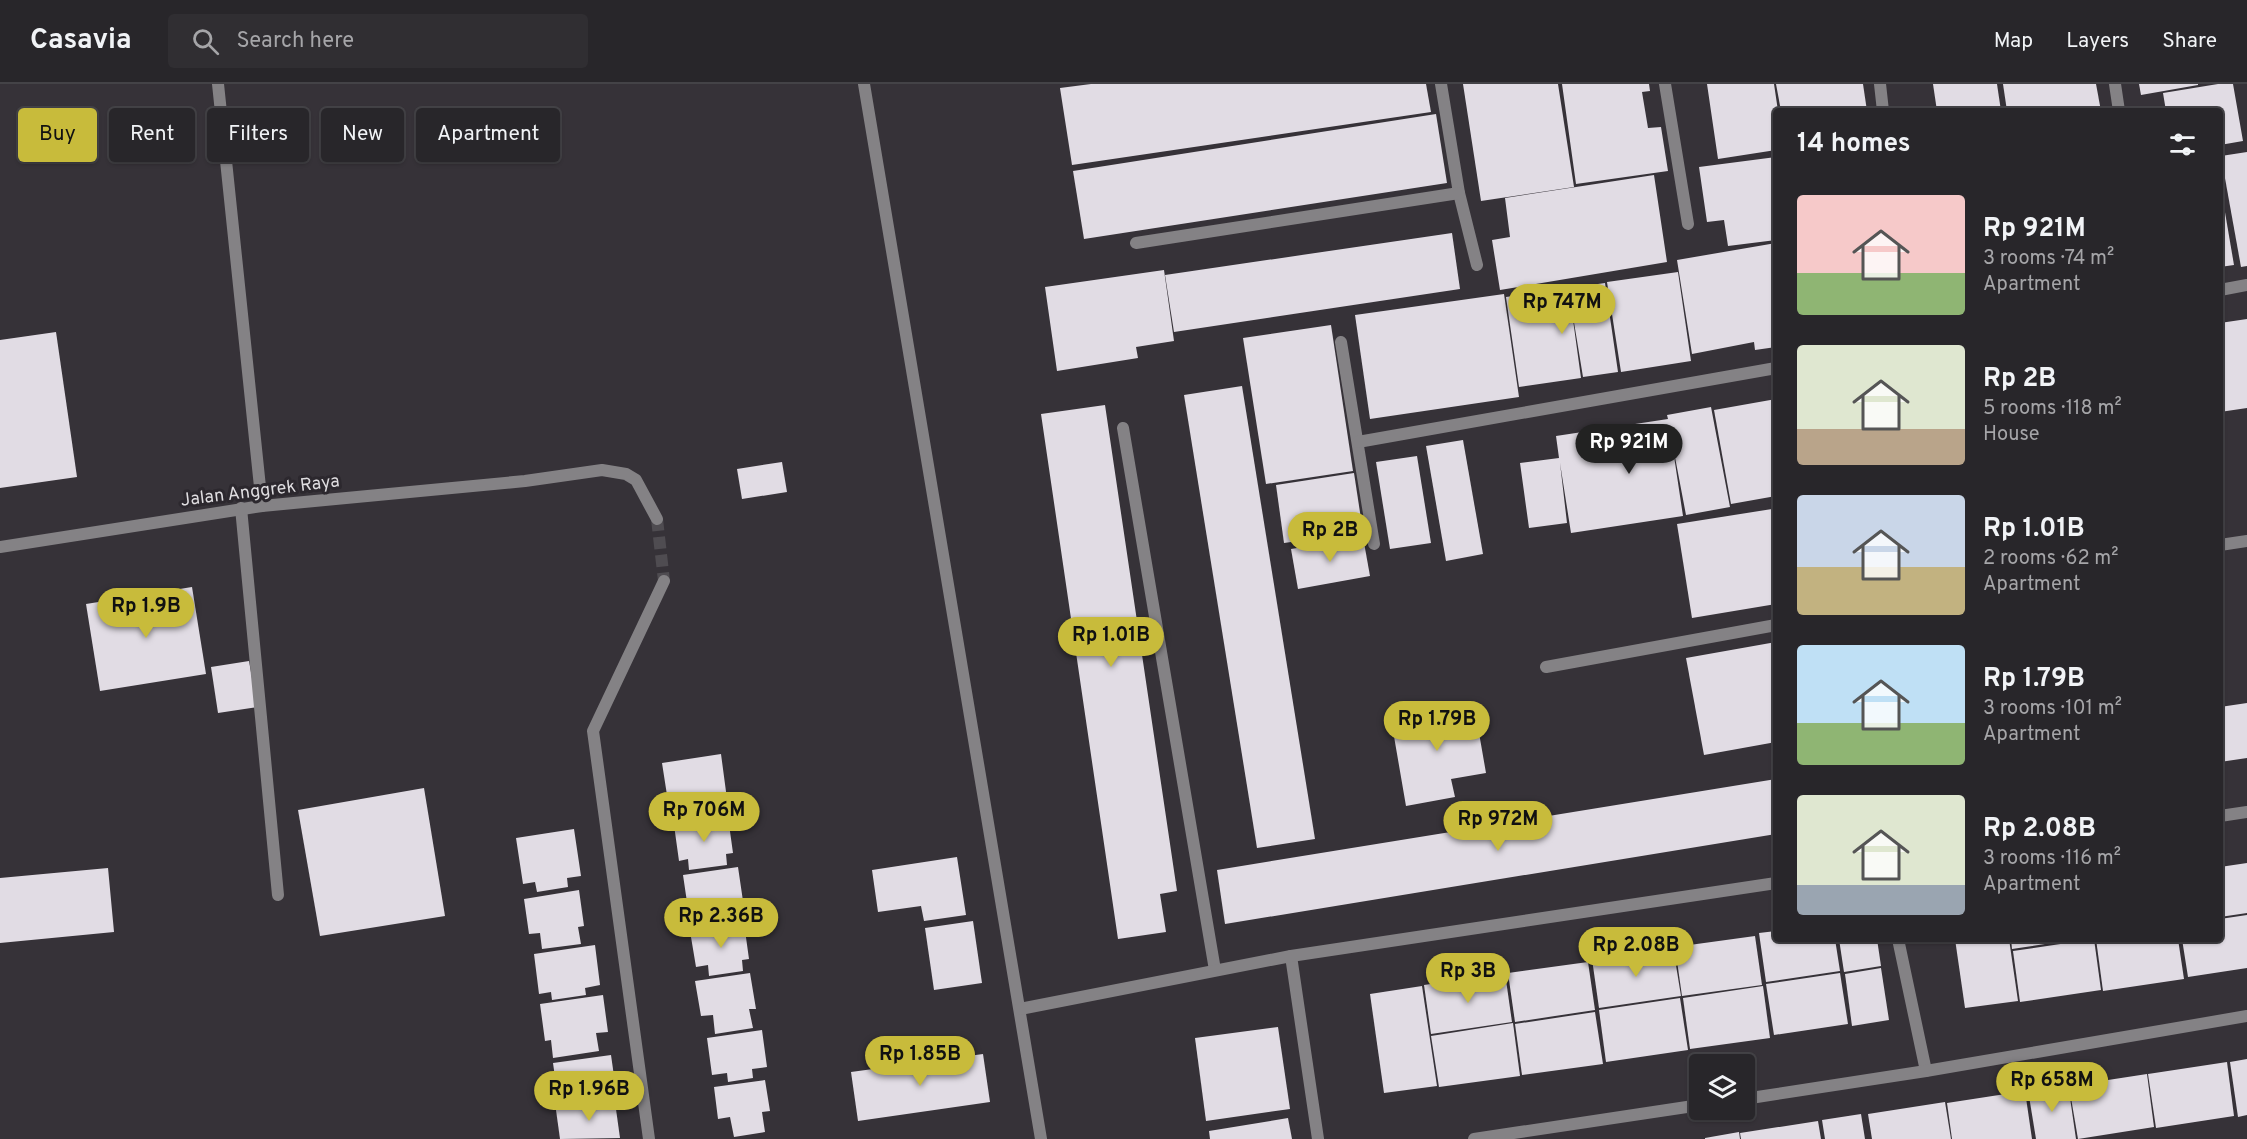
<!DOCTYPE html>
<html lang="en">
<head>
<meta charset="utf-8">
<style>
  :root { --surface:#28262a; --page:#302e32; --text:#f1f3f6; --muted:#a5a5a8; --line:#444347; --accent:#c8bb3b }
  body { margin:0; font-family:Overpass,sans-serif; background:var(--page); color:var(--text); height:100vh; display:flex; flex-direction:column; font-size:22px; white-space:nowrap }
  * { box-sizing:border-box; margin:0 }
  p { font-size:20px; color:var(--muted) }
  .icon { flex:none; width:33px; height:33px; fill:none; stroke:currentColor; stroke-width:2; stroke-linecap:round; stroke-linejoin:round }
  .map { position:relative; flex:1; overflow:hidden }
  .sheet { position:absolute; left:1773px; top:24px; width:450px; height:834px; display:flex; flex-direction:column; background:var(--surface); border-radius:6px; box-shadow:0 2px 4px #0004,0 0 0 2px var(--line) }
  .sheet>* { flex:none }
  .hud { position:absolute; left:18px; top:24px; width:570px; height:54px; display:flex; gap:12px }
  .controls { position:absolute; left:1689px; top:970px; display:grid; gap:12px }
  .controls a { display:grid; place-items:center; width:66px; height:66px; border-radius:6px; background:var(--surface); box-shadow:0 2px 4px #0004,0 0 0 2px var(--line); font-size:30px }
  .price { position:absolute; translate:-50% -51px; padding:0 14px; border-radius:21px; background:var(--accent); color:#111; font-size:20px; line-height:39px; filter:drop-shadow(0 2px 3px #0008) }
  .price::after { content:''; position:absolute; left:50%; top:36px; width:18px; height:14px; margin-left:-9px; background:inherit; clip-path:polygon(0 0,100% 0,50% 100%) }
  .price.current { background:#222; color:#fff }
  ul { padding:0; list-style:none }
  li { display:flex; align-items:center; gap:18px; height:150px; padding:0 24px }
  li span { display:grid; place-items:center; flex:none; width:168px; height:120px; border-radius:6px; color:#555 }
  li>.icon { margin-inline-start:auto }
  span .icon { width:72px; height:72px; fill:#fffc; stroke-width:1 }
  li b { font-size:26px }
  h2 { display:flex; justify-content:space-between; align-items:center; height:72px; padding:0 24px; font-size:26px }
  .pill { padding:0 21px; border-radius:6px; background:var(--surface); box-shadow:0 2px 4px #0004,0 0 0 2px var(--line); font-size:21px; line-height:54px }
  .pill.current { background:var(--accent); color:#111 }
  header { display:flex; align-items:center; gap:36px; box-sizing:border-box; height:84px; padding:0 30px; background:var(--surface); border-bottom:2px solid var(--line) }
  header strong { font-size:28px }
  nav { display:flex; gap:33px; margin-inline-start:auto; font-size:21px }
  .search { width:420px; height:54px; background:var(--page); display:flex; align-items:center; gap:15px; box-sizing:border-box; padding:0 21px; border-radius:6px; color:var(--muted); font-size:22px }
  .map>svg:first-child { display:block }
  .building { fill:#e1dce4 }
  .lines { fill:none; stroke-linecap:round; stroke-linejoin:round }
  .street-tunnel { stroke:#4f4c51; stroke-width:12; stroke-dasharray:12 6; stroke-linecap:butt }
  .lane { stroke:#848285; stroke-width:12 }
  .street { stroke:#848285; stroke-width:12 }
  .labels { text-anchor:middle; stroke-width:6; stroke-linejoin:round; paint-order:stroke }
  .street-label { font-size:18px; fill:#dfdde0; stroke:#2c282e }
</style>
</head>
<body>
<header>
<strong>Casavia</strong>
<div class="search"><svg class="icon" aria-label="search" viewBox="0 0 24 24"><circle cx="10" cy="10" r="6"/><path d="M15 15l6 6"/></svg>Search here</div>
<nav><a>Map</a><a>Layers</a><a>Share</a></nav>
</header>
<div class="map">
<svg width="2247" height="1055" viewBox="0 0 2247 1055">
  <rect width="100%" height="100%" fill="#363238"/>
  <g class="building">
    <polygon points="1091,0 1426,0 1431,28 1072,81 1060,4"/>
    <polygon points="1463,0 1558,0 1574,103 1481,117"/>
    <polygon points="1562,0 1649,0 1650,7 1642,8 1648,44 1661,43 1668,87 1576,100"/>
    <polygon points="1707,0 1774,0 1778,27 1776,27 1776,66 1718,75"/>
    <polygon points="1776,0 1863,0 1867,27 1781,27"/>
    <polygon points="1933,0 1997,0 2001,27 1937,27"/>
    <polygon points="2003,0 2096,0 2101,27 2007,27"/>
    <polygon points="2139,0 2198,0 2198,1 2141,11"/>
    <polygon points="2218,0 2233,0 2243,57 2220,61 2220,27 2166,27 2163,9"/>
    <polygon points="1436,30 1447,99 1084,155 1073,87"/>
    <polygon points="2247,68 2247,182 2241,183 2221,72"/>
    <polygon points="1776,73 1776,156 1728,162 1724,136 1707,138 1699,83"/>
    <polygon points="1654,91 1667,178 1500,206 1492,156 1510,153 1505,114"/>
    <polygon points="2220,99 2234,181 2220,183"/>
    <polygon points="1452,149 1460,205 1174,248 1165,191"/>
    <polygon points="1776,159 1776,263 1755,266 1754,258 1692,270 1677,176"/>
    <polygon points="1164,186 1174,257 1136,263 1138,274 1057,287 1045,203"/>
    <polygon points="1678,188 1691,277 1621,288 1607,198"/>
    <polygon points="1605,199 1618,288 1583,293 1570,214 1581,294 1519,303 1506,213"/>
    <polygon points="1504,210 1519,313 1370,335 1355,231"/>
    <polygon points="2247,235 2247,324 2220,328 2220,239"/>
    <polygon points="1331,241 1353,387 1266,400 1243,254"/>
    <polygon points="56,248 77,393 0,404 0,256"/>
    <polygon points="1242,302 1315,755 1257,764 1184,311"/>
    <polygon points="1776,315 1776,412 1731,420 1714,326"/>
    <polygon points="1105,321 1177,807 1160,810 1166,848 1118,855 1041,330"/>
    <polygon points="1711,323 1730,423 1686,431 1671,352 1683,432 1571,449 1560,379 1567,439 1529,444 1520,379 1559,374 1556,352 1668,335 1667,331"/>
    <polygon points="1463,356 1483,470 1446,477 1426,362"/>
    <polygon points="1417,372 1431,459 1390,465 1376,378"/>
    <polygon points="782,378 787,408 742,415 737,385"/>
    <polygon points="1354,389 1363,448 1284,459 1276,401"/>
    <polygon points="1772,425 1776,448 1776,520 1692,534 1677,440"/>
    <polygon points="1363,453 1370,492 1298,505 1291,465"/>
    <polygon points="192,503 206,590 100,607 86,520"/>
    <polygon points="1776,558 1776,658 1704,671 1686,574"/>
    <polygon points="249,577 257,623 218,629 211,583"/>
    <polygon points="2247,619 2247,674 2220,678 2220,623"/>
    <polygon points="1474,620 1486,689 1451,695 1455,713 1406,722 1391,635"/>
    <polygon points="721,670 727,715 721,716 723,730 681,736 678,722 669,724 662,679"/>
    <polygon points="1776,695 1776,750 1225,840 1217,786"/>
    <polygon points="424,704 445,832 320,852 298,726"/>
    <polygon points="728,733 733,769 726,770 727,781 689,786 688,775 679,777 674,741"/>
    <polygon points="574,745 581,792 567,794 568,803 537,808 535,798 523,800 516,754"/>
    <polygon points="957,773 966,831 924,837 921,822 878,828 872,786"/>
    <polygon points="2247,779 2247,829 2220,833 2220,783"/>
    <polygon points="738,783 743,817 737,818 740,836 705,841 703,824 688,825 683,791"/>
    <polygon points="108,784 114,848 0,859 0,794"/>
    <polygon points="579,806 584,842 578,843 581,860 542,865 540,849 529,850 524,815"/>
    <polygon points="2247,831 2247,884 2188,893 2182,855 2220,855 2220,835"/>
    <polygon points="973,837 982,899 934,906 925,844"/>
    <polygon points="744,839 749,875 742,876 743,887 709,892 708,881 696,883 690,847"/>
    <polygon points="1776,847 1776,855 1835,855 1840,887 1766,898 1759,849"/>
    <polygon points="1755,852 1762,901 1682,912 1675,863"/>
    <polygon points="1839,855 1877,855 1881,882 1844,888"/>
    <polygon points="1955,855 2009,855 2018,917 1965,924"/>
    <polygon points="2011,855 2071,855 2071,856 2012,865"/>
    <polygon points="2094,855 2101,906 2020,918 2013,867"/>
    <polygon points="2096,855 2178,855 2184,895 2103,907"/>
    <polygon points="595,861 600,901 585,904 586,911 552,916 551,908 539,910 534,870"/>
    <polygon points="1673,863 1681,912 1599,924 1592,875"/>
    <polygon points="1588,878 1595,926 1515,938 1508,889"/>
    <polygon points="1881,884 1889,936 1852,942 1845,890"/>
    <polygon points="750,889 756,925 749,925 753,944 715,950 713,931 701,932 695,897"/>
    <polygon points="1505,889 1512,938 1431,950 1424,901"/>
    <polygon points="1840,889 1848,940 1774,951 1766,900"/>
    <polygon points="1422,902 1437,1002 1384,1009 1370,910"/>
    <polygon points="1763,902 1770,954 1690,965 1683,914"/>
    <polygon points="603,911 608,948 596,949 599,967 553,974 551,956 545,957 540,920"/>
    <polygon points="1680,914 1688,966 1606,978 1599,926"/>
    <polygon points="1595,928 1603,980 1522,991 1515,940"/>
    <polygon points="1513,939 1520,992 1439,1003 1431,952"/>
    <polygon points="1278,943 1290,1025 1206,1037 1195,954"/>
    <polygon points="762,946 767,983 752,985 753,994 728,998 727,989 712,991 707,954"/>
    <polygon points="983,970 990,1018 858,1037 851,988"/>
    <polygon points="611,971 616,1006 604,1008 605,1018 570,1023 568,1013 558,1015 553,979"/>
    <polygon points="2247,975 2247,1031 2238,1033 2230,978"/>
    <polygon points="2227,978 2234,1032 2156,1044 2148,990"/>
    <polygon points="2147,990 2154,1043 2078,1055 2069,1002"/>
    <polygon points="765,996 770,1027 762,1028 765,1048 734,1053 730,1033 718,1035 714,1003"/>
    <polygon points="2068,1000 2076,1055 2036,1055 2028,1006"/>
    <polygon points="2025,1007 2032,1055 1952,1055 1947,1019"/>
    <polygon points="615,1018 620,1054 560,1055 556,1026"/>
    <polygon points="1945,1018 1951,1055 1872,1055 1868,1030"/>
    <polygon points="1861,1030 1865,1055 1825,1055 1822,1036"/>
    <polygon points="1288,1034 1292,1055 1210,1055 1209,1047"/>
    <polygon points="1818,1037 1821,1055 1741,1055 1740,1049"/>
    <polygon points="1739,1048 1740,1055 1705,1055 1705,1054"/>
  </g>
  <g class="lines">
    <polyline class="street-tunnel" points="657,435 664,497"/>
    <polyline class="lane" points="241,424 278,811"/>
    <g class="street">
      <polyline points="218,0 262,422"/>
      <polyline points="864,0 1041,1055"/>
      <polyline points="1441,0 1459,109 1477,181"/>
      <polyline points="1665,0 1688,140"/>
      <polyline points="1880,0 1883,27"/>
      <polyline points="2115,0 2119,27"/>
      <polyline points="1136,159 1459,109"/>
      <polyline points="2220,206 2247,201"/>
      <polyline points="1341,258 1374,460"/>
      <polyline points="1123,344 1215,886"/>
      <polyline points="1358,358 1776,284"/>
      <polyline points="2220,461 2247,457"/>
      <polyline points="0,463 262,422 525,397 602,386 626,390 636,396 657,435"/>
      <polyline points="1546,583 1776,541"/>
      <polyline points="2220,732 2247,728"/>
      <polyline points="1898,855 1926,987"/>
      <polyline points="1291,872 1318,1055"/>
      <polyline points="1020,925 1291,872 1776,799"/>
      <polyline points="1744,1015 1926,987 2247,932"/>
      <polyline points="649,1055 593,647 664,497"/>
      <polyline points="1474,1055 1700,1021"/>
    </g>
  </g>
  <g class="labels">
    <g class="street-label">
      <text transform="translate(260 406) rotate(-7)" y="6">Jalan Anggrek Raya</text>
    </g>
  </g>
</svg>
<div class="controls">
<a><svg class="icon" aria-label="layers" viewBox="0 0 24 24"><path d="M12 4l9 5-9 5-9-5zM3 14l9 5 9-5"/></svg></a>
</div>
<b class="price" style="left:1562px;top:251px">Rp 747M</b>
<b class="price current" style="left:1629px;top:391px">Rp 921M</b>
<b class="price" style="left:1330px;top:479px">Rp 2B</b>
<b class="price" style="left:146px;top:555px">Rp 1.9B</b>
<b class="price" style="left:1111px;top:584px">Rp 1.01B</b>
<b class="price" style="left:1437px;top:668px">Rp 1.79B</b>
<b class="price" style="left:704px;top:759px">Rp 706M</b>
<b class="price" style="left:1498px;top:768px">Rp 972M</b>
<b class="price" style="left:721px;top:865px">Rp 2.36B</b>
<b class="price" style="left:1636px;top:894px">Rp 2.08B</b>
<b class="price" style="left:1468px;top:920px">Rp 3B</b>
<b class="price" style="left:920px;top:1003px">Rp 1.85B</b>
<b class="price" style="left:2052px;top:1029px">Rp 658M</b>
<b class="price" style="left:589px;top:1038px">Rp 1.96B</b>
<div class="hud">
<a class="pill current">Buy</a>
<a class="pill">Rent</a>
<a class="pill">Filters</a>
<a class="pill">New</a>
<a class="pill">Apartment</a>
</div>
<section class="sheet">
<h2>14 homes<svg class="icon" aria-label="filters" viewBox="0 0 24 24"><path d="M4 7h16M4 17h16"/><circle cx="9" cy="7" r="2"/><circle cx="15" cy="17" r="2"/></svg></h2>
<ul>
<li><span style="background:linear-gradient(#f6c9c9 65%,#8fb573 0)"><svg class="icon" aria-label="home" viewBox="0 0 24 24"><path d="M3 11l9-7 9 7M6 9v11h12V9"/></svg></span><div><b>Rp 921M</b><p>3 rooms · 74 m²</p><p>Apartment</p></div></li>
<li><span style="background:linear-gradient(#dfe7d0 70%,#b9a48a 0)"><svg class="icon" aria-label="home" viewBox="0 0 24 24"><path d="M3 11l9-7 9 7M6 9v11h12V9"/></svg></span><div><b>Rp 2B</b><p>5 rooms · 118 m²</p><p>House</p></div></li>
<li><span style="background:linear-gradient(#c9d6e8 60%,#c2b280 0)"><svg class="icon" aria-label="home" viewBox="0 0 24 24"><path d="M3 11l9-7 9 7M6 9v11h12V9"/></svg></span><div><b>Rp 1.01B</b><p>2 rooms · 62 m²</p><p>Apartment</p></div></li>
<li><span style="background:linear-gradient(#bfe0f5 65%,#8fb573 0)"><svg class="icon" aria-label="home" viewBox="0 0 24 24"><path d="M3 11l9-7 9 7M6 9v11h12V9"/></svg></span><div><b>Rp 1.79B</b><p>3 rooms · 101 m²</p><p>Apartment</p></div></li>
<li><span style="background:linear-gradient(#dfe7d0 75%,#9aa5b1 0)"><svg class="icon" aria-label="home" viewBox="0 0 24 24"><path d="M3 11l9-7 9 7M6 9v11h12V9"/></svg></span><div><b>Rp 2.08B</b><p>3 rooms · 116 m²</p><p>Apartment</p></div></li>
</ul>
</section>
</div>
</body>
</html>
